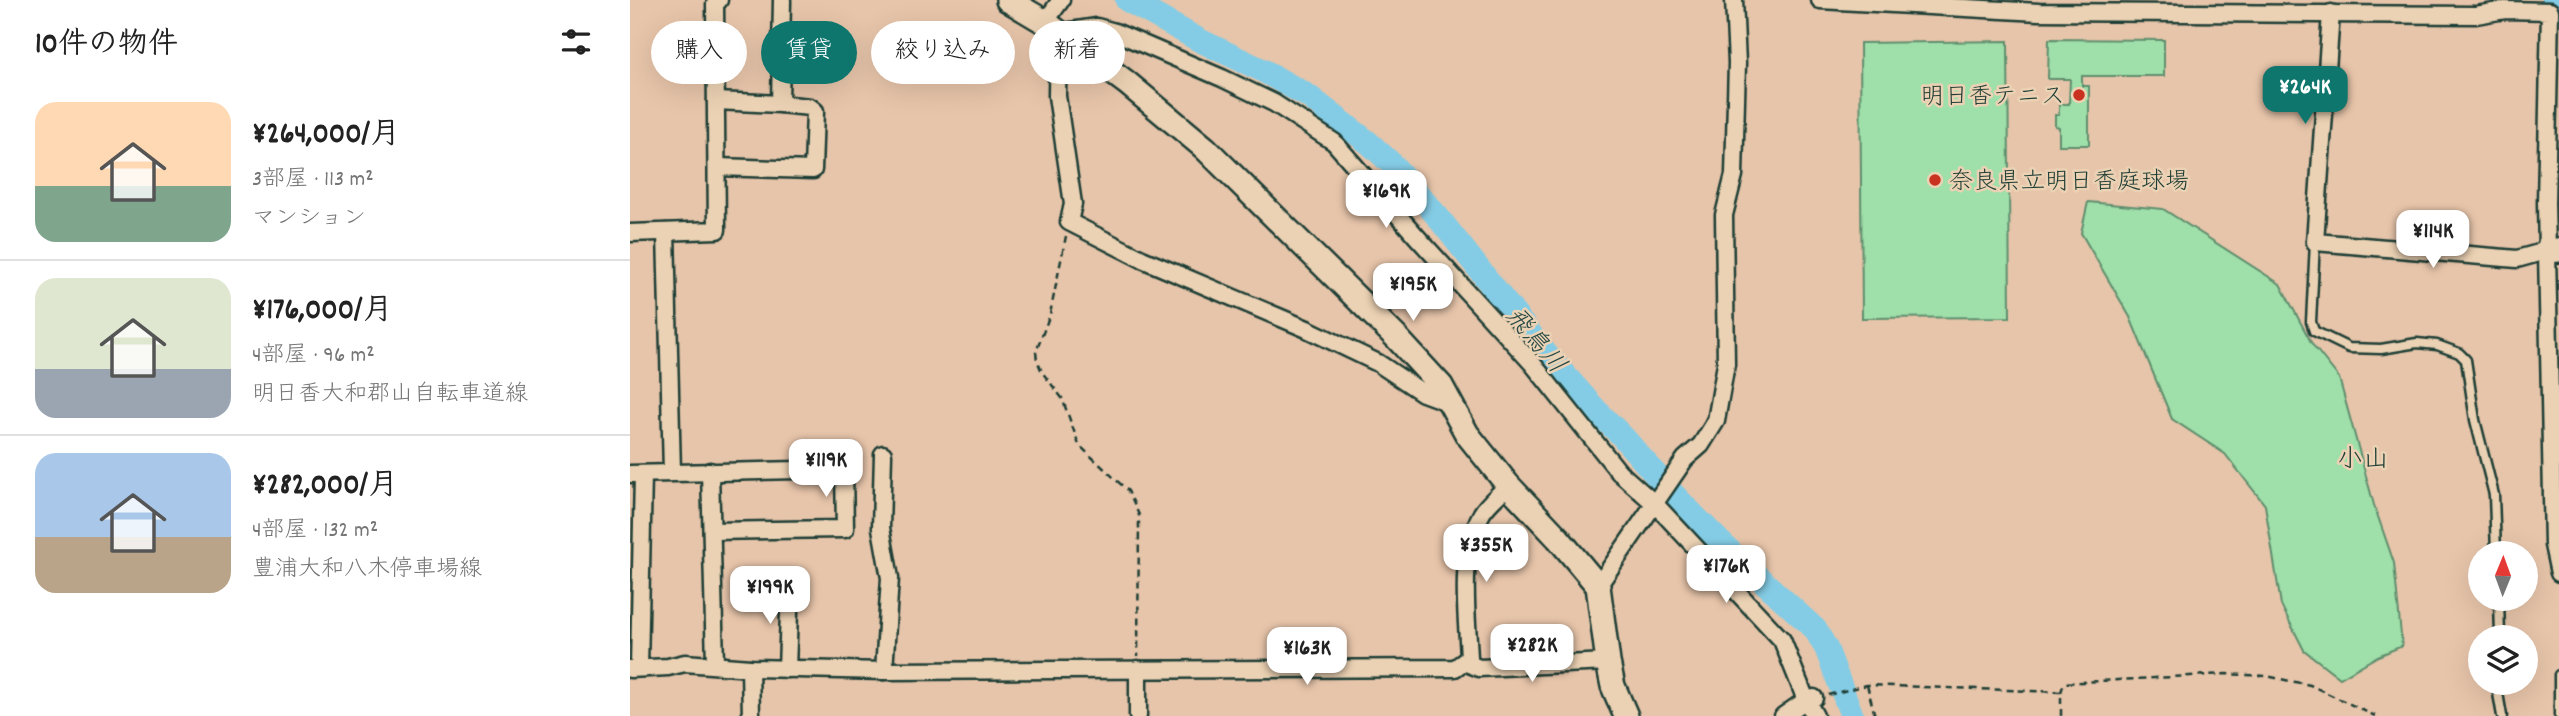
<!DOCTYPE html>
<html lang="ja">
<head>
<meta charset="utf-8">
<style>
  :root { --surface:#fff; --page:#f2f2f2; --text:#222; --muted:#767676; --line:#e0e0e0; --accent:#0f766e }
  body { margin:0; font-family:Dekko,"Klee One",sans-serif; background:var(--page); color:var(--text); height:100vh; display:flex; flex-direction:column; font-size:26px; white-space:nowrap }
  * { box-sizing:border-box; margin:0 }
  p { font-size:23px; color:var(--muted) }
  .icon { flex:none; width:38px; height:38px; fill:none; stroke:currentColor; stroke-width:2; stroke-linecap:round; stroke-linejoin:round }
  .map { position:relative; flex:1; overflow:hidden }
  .side { display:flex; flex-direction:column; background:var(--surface); width:630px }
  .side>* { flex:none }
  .banner { position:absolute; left:21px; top:21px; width:665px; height:63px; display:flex; gap:14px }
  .needle { width:46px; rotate:1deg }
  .tools { position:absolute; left:1838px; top:541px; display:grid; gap:14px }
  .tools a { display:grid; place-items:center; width:70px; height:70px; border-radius:50%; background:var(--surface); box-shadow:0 7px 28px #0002; font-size:35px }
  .price { position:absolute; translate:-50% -60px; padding:0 16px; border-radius:14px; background:#fff; color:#222; font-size:23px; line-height:46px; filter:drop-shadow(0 2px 4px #0008) }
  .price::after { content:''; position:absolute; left:50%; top:42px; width:21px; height:16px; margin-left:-10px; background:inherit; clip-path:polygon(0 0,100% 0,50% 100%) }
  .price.selected { background:var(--accent); color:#fff }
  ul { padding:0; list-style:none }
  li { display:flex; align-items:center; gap:21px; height:175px; padding:0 35px }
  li+li { border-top:2px solid var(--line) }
  li span { display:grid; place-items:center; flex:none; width:196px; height:140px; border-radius:21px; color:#555 }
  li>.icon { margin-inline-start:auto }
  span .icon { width:84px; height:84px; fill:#fffc; stroke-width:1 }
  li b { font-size:30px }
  h2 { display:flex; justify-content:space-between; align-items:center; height:84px; padding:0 35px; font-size:30px }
  .pill { padding:0 24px; border-radius:32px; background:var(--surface); box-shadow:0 7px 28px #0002; font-size:24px; line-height:63px }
  .pill.selected { background:var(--accent); color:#fff }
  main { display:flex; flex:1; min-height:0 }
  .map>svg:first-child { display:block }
  .green { fill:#9fdfa9; stroke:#5f8e6e; stroke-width:2 }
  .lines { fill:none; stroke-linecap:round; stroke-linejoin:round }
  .river { stroke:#84cce5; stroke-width:24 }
  .lane-casing { stroke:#1f3d34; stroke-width:13 }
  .street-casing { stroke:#1f3d34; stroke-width:21 }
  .secondary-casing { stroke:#1f3d34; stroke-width:28 }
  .path { stroke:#1f3d34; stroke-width:2.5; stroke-dasharray:7 5; stroke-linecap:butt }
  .lane { stroke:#ecd2b4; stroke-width:8 }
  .street { stroke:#ecd2b4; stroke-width:16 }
  .secondary { stroke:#ecd2b4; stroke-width:23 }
  .poi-dot { fill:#c8321e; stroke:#ecd2b4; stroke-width:2.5 }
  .labels { text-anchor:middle; stroke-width:5; stroke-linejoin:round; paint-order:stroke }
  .poi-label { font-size:24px; fill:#1f3d34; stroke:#ecd2b4; text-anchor:end }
  .water-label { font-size:26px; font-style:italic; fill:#294b46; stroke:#ecd2b4 }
  .neighbourhood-label { font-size:26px; fill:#1f3d34; stroke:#ecd2b4 }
</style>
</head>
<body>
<main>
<section class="side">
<h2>10件の物件<svg class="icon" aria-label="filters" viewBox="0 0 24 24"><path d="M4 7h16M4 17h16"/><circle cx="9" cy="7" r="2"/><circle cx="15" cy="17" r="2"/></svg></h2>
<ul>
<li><span style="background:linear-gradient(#ffd9b3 60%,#7fa58c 0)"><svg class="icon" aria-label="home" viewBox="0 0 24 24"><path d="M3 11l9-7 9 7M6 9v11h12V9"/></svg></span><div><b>¥264,000/月</b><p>3部屋 · 113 m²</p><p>マンション</p></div></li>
<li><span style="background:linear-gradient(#dfe7d0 65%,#9aa5b1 0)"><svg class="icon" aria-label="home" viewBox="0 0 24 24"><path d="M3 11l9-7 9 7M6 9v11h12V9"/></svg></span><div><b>¥176,000/月</b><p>4部屋 · 96 m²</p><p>明日香大和郡山自転車道線</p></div></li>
<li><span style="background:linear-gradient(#a9c7e8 60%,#b9a48a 0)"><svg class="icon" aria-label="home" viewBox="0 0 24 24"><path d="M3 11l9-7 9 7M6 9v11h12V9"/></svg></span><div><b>¥282,000/月</b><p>4部屋 · 132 m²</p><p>豊浦大和八木停車場線</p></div></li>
</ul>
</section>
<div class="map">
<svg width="1929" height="716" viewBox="0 0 1929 716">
  <rect width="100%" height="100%" fill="#e7c5aa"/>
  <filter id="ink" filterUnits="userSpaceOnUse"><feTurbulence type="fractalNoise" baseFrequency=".0143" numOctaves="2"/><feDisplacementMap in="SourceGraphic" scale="14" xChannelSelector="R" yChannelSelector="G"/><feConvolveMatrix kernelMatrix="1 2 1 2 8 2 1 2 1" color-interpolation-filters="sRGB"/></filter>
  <g filter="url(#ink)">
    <g class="green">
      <polygon points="1419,39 1534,40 1534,76 1452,76 1452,86 1459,86 1459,145 1429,145 1429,127 1425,126 1425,115 1429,115 1429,104 1439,104 1440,79 1418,79"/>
      <polygon points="1378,41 1380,317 1232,318 1230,43"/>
      <polygon points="1458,202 1533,209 1650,284 1682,344 1709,378 1744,505 1764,563 1772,646 1748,656 1710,678 1674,650 1651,605 1635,505 1595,454 1542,419 1500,317 1451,233"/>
    </g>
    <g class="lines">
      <g class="river">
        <polyline points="497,0 569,40 632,70 678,96 739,143 763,165 807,216 916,354 966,410 993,437 1040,491 1089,541 1185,629 1196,648 1222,716"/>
        <polyline points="1923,0 1929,10"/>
      </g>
      <g class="lane-casing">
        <g id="lane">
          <polyline points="1685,242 1681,322 1684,331 1719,348 1751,349 1787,343 1807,345 1829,353 1836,360 1845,420 1864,495 1866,553"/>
          <polyline points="1869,598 1870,637"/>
          <polyline points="1929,675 1929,715"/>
          <polyline points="1866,682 1872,716"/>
        </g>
      </g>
      <g class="street-casing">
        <g id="street">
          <polyline points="1190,0 1409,12 1846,15 1875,10 1920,11 1916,203 1923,545 1929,573"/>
          <polyline points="1701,13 1685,242 1887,259 1916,251"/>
          <polyline points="415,22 431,0"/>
          <polyline points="86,101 150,104"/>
          <polyline points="87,167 183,170 185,111 180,107 150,104 152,0"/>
          <polyline points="36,232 42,472"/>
          <polyline points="0,233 87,230 85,4 89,0"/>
          <polyline points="820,403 793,393 748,363 677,329 512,259 439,222 443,204 427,96 428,33 467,27 485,32 592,78 644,103 704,142 787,237 902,363 989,472 1025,504 1152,640 1176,700 1185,716"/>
          <polyline points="253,454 251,528 260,578 254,671"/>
          <polyline points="80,471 85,664"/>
          <polyline points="0,474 214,469 215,529 82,531"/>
          <polyline points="968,586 1055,459 1071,445 1086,421 1096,364 1094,215 1104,175 1107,63 1104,0"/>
          <polyline points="834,662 849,668 978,662"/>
          <polyline points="9,668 13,474"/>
          <polyline points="120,668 121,716"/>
          <path d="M0,669L38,667L55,663L120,668L254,671L825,668L839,658C837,611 828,556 852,513C858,503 870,494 878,485"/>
          <polyline points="157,669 160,583"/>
          <polyline points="508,669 508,716"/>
          <polyline points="1153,716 1176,700 1184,698"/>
        </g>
      </g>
      <g class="secondary-casing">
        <g id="secondary">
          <polyline points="378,0 415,22 497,83 575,148 766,337 811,386 837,434 878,485 928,538 968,586 978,662 983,686 996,716"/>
          <polyline points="1916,251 1929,250"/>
        </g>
      </g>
      <g class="path">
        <polyline points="436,236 420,314 406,352 407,360 412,372 432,398 449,445 498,491 509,515 508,656"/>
        <polyline points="1237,685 1245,716"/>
        <polyline points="1198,695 1237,685 1431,692"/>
        <polyline points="1431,716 1431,692 1434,683 1596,674 1636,676 1680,685 1745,716"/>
      </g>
      <use href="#lane" class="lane"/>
      <use href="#street" class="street"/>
      <use href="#secondary" class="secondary"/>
    </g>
  </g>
  <g class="poi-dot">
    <circle cx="1449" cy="95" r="7"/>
    <circle cx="1305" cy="180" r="7"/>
  </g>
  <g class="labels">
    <g class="poi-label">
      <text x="1435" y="103">明日香テニス</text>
      <text x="1319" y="188" text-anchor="start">奈良県立明日香庭球場</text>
    </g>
    <g class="water-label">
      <text transform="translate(907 339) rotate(50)" y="9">飛鳥川</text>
    </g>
    <g class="neighbourhood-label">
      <text x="1733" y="466">小山</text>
    </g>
  </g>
</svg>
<div class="tools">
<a><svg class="needle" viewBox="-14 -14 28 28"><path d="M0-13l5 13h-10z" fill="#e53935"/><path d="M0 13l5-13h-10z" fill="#767676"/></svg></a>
<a><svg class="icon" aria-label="layers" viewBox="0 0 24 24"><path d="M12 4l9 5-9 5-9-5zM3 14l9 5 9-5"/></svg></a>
</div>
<b class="price selected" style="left:1675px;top:126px">¥264K</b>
<b class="price" style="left:756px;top:230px">¥169K</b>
<b class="price" style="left:1803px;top:270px">¥114K</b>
<b class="price" style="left:783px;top:323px">¥195K</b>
<b class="price" style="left:196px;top:499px">¥119K</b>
<b class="price" style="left:856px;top:584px">¥355K</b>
<b class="price" style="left:1096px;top:605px">¥176K</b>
<b class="price" style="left:140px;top:626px">¥199K</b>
<b class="price" style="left:902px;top:684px">¥282K</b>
<b class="price" style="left:677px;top:687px">¥163K</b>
<div class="banner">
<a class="pill">購入</a>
<a class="pill selected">賃貸</a>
<a class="pill">絞り込み</a>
<a class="pill">新着</a>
</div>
</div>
</main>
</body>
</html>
